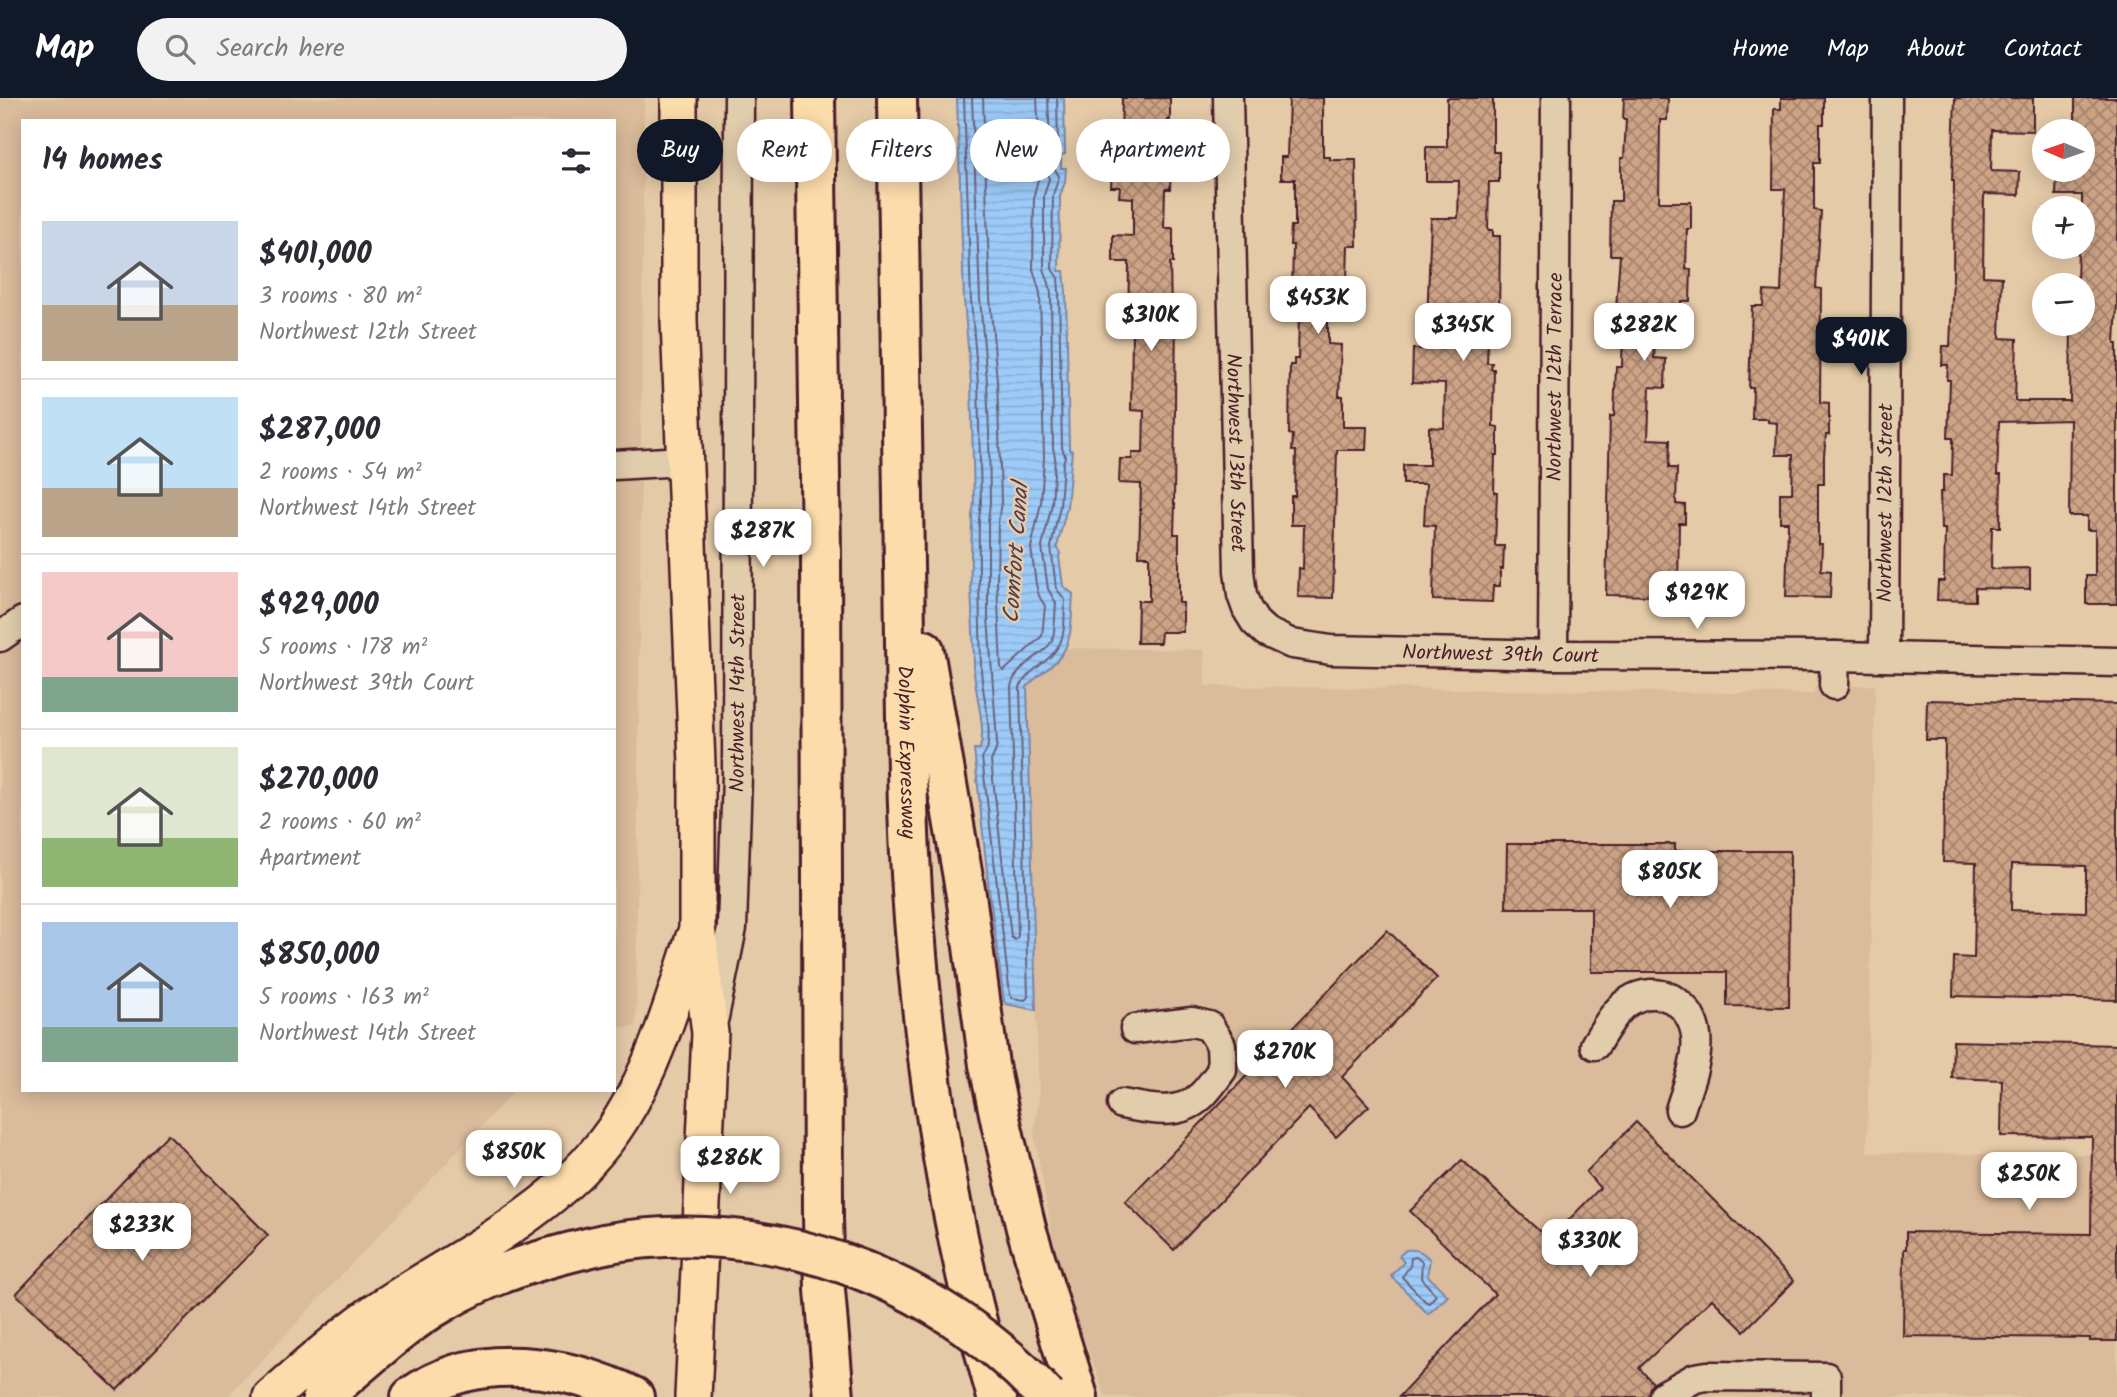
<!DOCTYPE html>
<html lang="en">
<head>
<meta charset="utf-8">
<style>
  :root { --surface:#fff; --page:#f2f2f3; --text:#2b2b33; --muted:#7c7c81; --line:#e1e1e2; --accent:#111827 }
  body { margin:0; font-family:Kalam,sans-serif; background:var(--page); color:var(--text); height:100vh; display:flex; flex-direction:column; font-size:26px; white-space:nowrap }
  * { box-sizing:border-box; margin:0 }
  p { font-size:23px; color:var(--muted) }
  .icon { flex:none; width:38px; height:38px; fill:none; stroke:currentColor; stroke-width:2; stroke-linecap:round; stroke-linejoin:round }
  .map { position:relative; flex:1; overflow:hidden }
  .drawer { position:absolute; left:21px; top:21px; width:595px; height:973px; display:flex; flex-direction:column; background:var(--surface); border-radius:0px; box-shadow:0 4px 18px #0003 }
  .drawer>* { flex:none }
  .hud { position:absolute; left:637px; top:21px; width:665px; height:63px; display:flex; gap:14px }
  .needle { width:46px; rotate:272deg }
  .tools { position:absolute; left:2032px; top:21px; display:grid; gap:14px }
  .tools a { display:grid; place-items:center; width:63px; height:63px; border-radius:50%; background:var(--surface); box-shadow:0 4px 18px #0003; font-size:35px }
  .price { position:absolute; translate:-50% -60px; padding:0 16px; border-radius:14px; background:#fff; color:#222; font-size:23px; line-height:46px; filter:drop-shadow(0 2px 4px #0008) }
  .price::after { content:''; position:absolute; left:50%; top:42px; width:21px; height:16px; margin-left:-10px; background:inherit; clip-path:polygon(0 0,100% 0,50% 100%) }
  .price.on { background:var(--accent); color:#fff }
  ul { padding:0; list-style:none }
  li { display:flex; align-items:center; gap:21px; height:175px; padding:0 21px }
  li+li { border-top:2px solid var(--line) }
  li span { display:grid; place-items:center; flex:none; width:196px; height:140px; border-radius:0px; color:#555 }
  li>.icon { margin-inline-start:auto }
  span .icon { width:84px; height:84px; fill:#fffc; stroke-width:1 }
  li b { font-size:30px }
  h2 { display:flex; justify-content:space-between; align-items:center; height:84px; padding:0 21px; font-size:30px }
  .tag { padding:0 24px; border-radius:32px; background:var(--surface); box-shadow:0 4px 18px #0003; font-size:24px; line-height:63px }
  .tag.on { background:var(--accent); color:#fff }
  header { display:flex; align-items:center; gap:42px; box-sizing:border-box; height:98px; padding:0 35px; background:var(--accent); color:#fff }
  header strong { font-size:33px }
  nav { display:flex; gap:38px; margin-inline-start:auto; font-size:24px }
  .search { width:490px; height:63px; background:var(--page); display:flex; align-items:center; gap:18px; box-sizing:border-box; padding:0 24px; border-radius:38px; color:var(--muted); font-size:26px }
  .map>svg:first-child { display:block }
  .built { fill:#dabb9b }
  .water { fill:url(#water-rules); stroke:#7c86a6; stroke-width:2 }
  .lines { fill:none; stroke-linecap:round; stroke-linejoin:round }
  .shore { stroke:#6b647d; stroke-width:2 }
  .building { fill:url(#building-cross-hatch); stroke:#4a1f2b; stroke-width:2; fill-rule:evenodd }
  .minor-casing { stroke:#4a1f2b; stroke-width:33 }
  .major-casing { stroke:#4a1f2b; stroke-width:40 }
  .highway-casing { stroke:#4a1f2b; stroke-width:44 }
  .minor { stroke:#e1cdac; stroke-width:28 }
  .major { stroke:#fddcac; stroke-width:35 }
  .highway { stroke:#fddcac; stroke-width:38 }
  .highway-bridge-casing { stroke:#4a1f2b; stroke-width:44; stroke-linecap:butt }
  .highway-bridge { stroke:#fddcac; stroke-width:38 }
  .labels { text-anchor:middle; stroke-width:5; stroke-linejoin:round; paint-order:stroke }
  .street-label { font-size:21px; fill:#4a1f2b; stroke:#e1cdac }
  .water-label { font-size:23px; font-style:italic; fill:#56394a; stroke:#e1cdac }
</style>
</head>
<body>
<header>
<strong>Map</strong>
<div class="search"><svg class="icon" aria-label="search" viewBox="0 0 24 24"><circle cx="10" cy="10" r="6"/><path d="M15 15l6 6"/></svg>Search here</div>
<nav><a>Home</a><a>Map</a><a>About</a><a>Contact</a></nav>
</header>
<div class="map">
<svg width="2117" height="1299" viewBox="0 0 2117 1299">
  <defs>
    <pattern id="water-rules" width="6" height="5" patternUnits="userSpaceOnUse" patternTransform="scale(1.75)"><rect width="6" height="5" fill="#9dcbf8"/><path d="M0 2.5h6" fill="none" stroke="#89aed5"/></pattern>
    <pattern id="building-cross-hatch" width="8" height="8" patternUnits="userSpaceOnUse" patternTransform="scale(1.75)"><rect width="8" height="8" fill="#cca385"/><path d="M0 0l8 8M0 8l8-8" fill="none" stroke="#a8846d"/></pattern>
  </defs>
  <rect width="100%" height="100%" fill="#e4caa7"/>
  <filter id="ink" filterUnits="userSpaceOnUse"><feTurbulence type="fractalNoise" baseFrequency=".0143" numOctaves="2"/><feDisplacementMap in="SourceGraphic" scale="14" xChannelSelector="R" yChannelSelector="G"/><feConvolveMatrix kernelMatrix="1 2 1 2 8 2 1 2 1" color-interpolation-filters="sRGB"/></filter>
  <g filter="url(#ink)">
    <g class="built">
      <polygon points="0,0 644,0 636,929 614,930 614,23 23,23 23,992 515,992 227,1299 0,1299"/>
      <polygon points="1066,550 1204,552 1205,588 1814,596 1815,589 1875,587 1867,1055 2117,1057 2117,1299 1106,1299 1060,1179 1034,1036 1039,999 1027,589 1037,578 1057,562"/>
    </g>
    <g class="water">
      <path d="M957,0H1064L1065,56L1061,57V70H1066L1065,84L1060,98L1059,173H1064L1066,193L1069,351L1072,353L1067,409L1057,449L1061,455L1059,458L1063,488L1073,496C1071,519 1074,545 1057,562C1048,572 1036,578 1027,589L1036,912L1006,906L1004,903L989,792L974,651H980C987,627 974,595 974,570C974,543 972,516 971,488C970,465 972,441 972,417L974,405L971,285L964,202Z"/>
      <path d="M1406,1152C1417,1151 1423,1153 1430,1162L1427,1177L1448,1198L1428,1216L1391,1178L1404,1164L1399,1158Z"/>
    </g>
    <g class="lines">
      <g class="shore">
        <path d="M964,0L971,202L978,285L981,405L979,421C978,471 980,521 981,571C982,596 991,621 988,646C988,651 985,656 982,660L1010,897L1012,900L1025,902L1028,899L1020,589C1029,570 1050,565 1059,547C1066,535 1064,515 1065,502L1056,490L1051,449L1060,408L1063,366L1065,358L1062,350L1059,194L1058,180L1052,171L1053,97L1059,78L1054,70V58L1058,49L1057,0"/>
        <polyline points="972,0 980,201 987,284 989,335 990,405 988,423 988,520 997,643 996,652 991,663 1011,839 1015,842 1018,838 1011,588 1014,580 1025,567 1046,551 1052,543 1054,534 1056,505 1048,491 1042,449 1052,406 1055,359 1053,350 1051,195 1049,185 1044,171 1044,97 1049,81 1046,71 1045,58 1050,45 1048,0"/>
        <polyline points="983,0 990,200 997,283 999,335 1001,404 998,425 997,485 1001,570 1004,573 1042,538 1045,508 1039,498 1036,486 1031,450 1041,405 1044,360 1040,195 1033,171 1034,97 1038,81 1035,57 1039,42 1037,0"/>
        <polygon points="1416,1159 1422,1164 1421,1180 1436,1197 1429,1205 1426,1204 1402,1179 1410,1168 1411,1160"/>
      </g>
    </g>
    <g class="building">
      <polygon points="1122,0 1170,0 1170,22 1167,22 1166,69 1171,69 1170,91 1165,91 1164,130 1173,130 1173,165 1170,165 1171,213 1176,213 1174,406 1175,406 1174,436 1179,436 1179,505 1183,505 1183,534 1161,534 1160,545 1137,545 1138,503 1149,503 1149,458 1139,458 1141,386 1119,385 1120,361 1132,361 1132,355 1143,355 1144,313 1131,312 1132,234 1128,234 1129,164 1113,164 1113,137 1133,138 1133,100 1119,99 1120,89 1111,89 1114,38 1121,39"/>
      <polygon points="1289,0 1323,0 1323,59 1330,59 1330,62 1356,62 1357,148 1348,148 1347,181 1327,181 1327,230 1328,230 1328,246 1341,247 1339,298 1343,298 1343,329 1367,329 1366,352 1337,352 1333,500 1298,499 1299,470 1303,471 1304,427 1291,427 1291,398 1295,398 1296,353 1292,353 1293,337 1289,336 1290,267 1294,267 1294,261 1298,261 1299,214 1285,214 1285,193 1292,193 1293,147 1290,147 1291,128 1295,128 1295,81 1281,81 1281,59 1287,59"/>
      <polygon points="1447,0 1493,0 1493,54 1499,54 1499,84 1489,84 1488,132 1493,132 1493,138 1500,138 1499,218 1489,218 1487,265 1492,265 1491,271 1494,271 1493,328 1498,329 1498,357 1495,357 1494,394 1497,394 1495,448 1504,448 1503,471 1500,471 1500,488 1493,488 1492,504 1433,502 1435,428 1424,427 1426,386 1403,386 1403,367 1429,367 1429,329 1444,330 1445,286 1412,285 1413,251 1426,251 1431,120 1458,120 1459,83 1426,83 1426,49 1447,49"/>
      <polygon points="1624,0 1668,0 1667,22 1660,22 1659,104 1691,104 1691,131 1687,131 1686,171 1691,171 1690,203 1681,203 1680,224 1656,224 1654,260 1666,261 1665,290 1650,289 1648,341 1670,342 1669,370 1677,370 1676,406 1685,407 1685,425 1679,425 1678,492 1660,492 1660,498 1606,497 1610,318 1614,318 1616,269 1622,269 1623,223 1618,223 1618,210 1616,210 1620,157 1610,157 1611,103 1621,103 1621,60 1624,60 1626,21 1623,21"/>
      <polygon points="1781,0 1824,0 1824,26 1820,26 1820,65 1814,65 1814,112 1821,113 1816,190 1821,191 1820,304 1829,305 1829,337 1826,337 1824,358 1824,386 1818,386 1818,446 1822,446 1821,472 1831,473 1830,500 1786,499 1788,424 1780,424 1780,395 1792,395 1793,357 1776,357 1777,325 1768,324 1768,321 1752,321 1753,290 1749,290 1752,208 1763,208 1764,193 1781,194 1785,91 1773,91 1774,11 1781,11"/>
      <polygon points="1955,0 2033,0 2033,33 1992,32 1991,73 2020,74 2019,97 1984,96 1983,178 2002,179 2000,240 2017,241 2015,303 2070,303 2071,226 2082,226 2082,187 2077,187 2078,149 2082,149 2082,97 2056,97 2057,72 2082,72 2082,32 2075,32 2075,0 2117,0 2117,207 2115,246 2117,246 2117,506 2086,506 2086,478 2095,478 2095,432 2087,432 2087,418 2069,418 2070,322 1999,324 1997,377 2001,377 2000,429 1992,429 1991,471 2030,470 2030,491 1975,490 1975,503 1937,502 1938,483 1944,483 1945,431 1941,431 1940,394 1943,394 1943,377 1952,377 1953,340 1948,340 1950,282 1947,282 1948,267 1942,267 1943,248 1950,248 1953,177 1954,82 1952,82"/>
      <path d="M1927,602L2117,606V902L1953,898L1954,859L1974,860L1976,765L1943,764L1945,642H1926ZM2012,766L2086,768V814L2011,812Z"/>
      <polygon points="1507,746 1675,746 1675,753 1790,753 1789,909 1727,908 1727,874 1591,874 1591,810 1506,810"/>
      <polygon points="1387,832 1437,880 1342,979 1369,1008 1336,1039 1309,1010 1174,1152 1125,1104"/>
      <polygon points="1953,943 2117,947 2117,1243 2090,1243 2090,1240 1903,1238 1904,1151 1906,1151 1906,1134 2091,1136 2092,1039 2001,1038 2002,982 1952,980"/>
      <polygon points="1636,1024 1794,1183 1744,1233 1712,1201 1639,1270 1653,1285 1650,1289 1648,1299 1399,1299 1495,1196 1410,1113 1462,1062 1549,1142 1600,1090 1586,1074"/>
      <polygon points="168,1036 268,1137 117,1292 16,1196"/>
    </g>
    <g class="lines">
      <g class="minor-casing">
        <g id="minor">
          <path id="s1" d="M1228,0L1239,473L1242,497L1247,511L1255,524L1266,534L1292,546L1331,552L1553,557L1835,558L2117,564"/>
          <polyline points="614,367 684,363"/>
          <polyline points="0,539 23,523"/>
          <path id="s2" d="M1553,557L1556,0"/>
          <path id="s3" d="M1884,559L1887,0"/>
          <polyline points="1834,587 1835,558"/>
          <path id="s4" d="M714,919L732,830L737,678L739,0"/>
          <path d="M1595,947C1604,933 1614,913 1628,904C1658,884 1692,904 1696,938C1699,962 1687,989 1680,1012"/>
          <path d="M1122,1006C1149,1011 1179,1019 1201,998C1209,991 1215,981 1222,972L1221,947L1209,928L1192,924L1135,931"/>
          <polyline points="1664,1297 1695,1280 1707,1278 1826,1279 1826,1299"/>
        </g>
      </g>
      <g class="major-casing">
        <g id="major">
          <polyline points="679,0 679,223 697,666 697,829 710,935 693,1299"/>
          <path d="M271,1299C304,1271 337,1240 373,1215C460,1156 564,1112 621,1021C656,965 674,900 694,839"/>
        </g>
      </g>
      <g class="highway-casing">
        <g id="highway">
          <polyline points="815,0 821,455 823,1120 825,1192 834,1299"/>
          <path id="s5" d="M897,0C899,155 902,311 904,466C906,585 905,703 914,821C926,982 953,1144 997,1299"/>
          <polyline points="924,552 966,797 989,967 1001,1025 1026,1130 1078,1299"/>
          <path d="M322,1299C361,1267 399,1229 443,1204C493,1174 548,1159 604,1146"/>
          <path d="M411,1299C475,1251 568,1267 634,1299"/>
        </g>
      </g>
      <use href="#minor" class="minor"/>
      <use href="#major" class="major"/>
      <use href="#highway" class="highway"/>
      <g class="highway-bridge-casing">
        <path id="highway-bridge" d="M604,1146C765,1116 937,1178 1047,1299"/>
      </g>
      <use href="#highway-bridge" class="highway-bridge"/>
    </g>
  </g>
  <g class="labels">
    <g class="street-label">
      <text dy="7" stroke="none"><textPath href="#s2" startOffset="278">Northwest 12th Terrace</textPath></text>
      <text dy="7" stroke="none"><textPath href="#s1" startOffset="355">Northwest 13th Street</textPath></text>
      <text dy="7" stroke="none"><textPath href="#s3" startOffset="154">Northwest 12th Street</textPath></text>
      <text dy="7" stroke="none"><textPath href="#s1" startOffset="780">Northwest 39th Court</textPath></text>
      <text dy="7" stroke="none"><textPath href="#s4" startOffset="326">Northwest 14th Street</textPath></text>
      <text dy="7" stroke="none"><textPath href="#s5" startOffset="654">Dolphin Expressway</textPath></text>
    </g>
    <g class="water-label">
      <text transform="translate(1015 455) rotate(-86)" y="8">Comfort Canal</text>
    </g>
  </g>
</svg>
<div class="tools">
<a><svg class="needle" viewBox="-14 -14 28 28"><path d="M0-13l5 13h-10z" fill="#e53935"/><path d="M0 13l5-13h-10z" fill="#7c7c81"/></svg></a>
<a>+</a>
<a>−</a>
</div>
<b class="price" style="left:1318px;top:238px">$453K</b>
<b class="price" style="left:1151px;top:255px">$310K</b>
<b class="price" style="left:1463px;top:265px">$345K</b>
<b class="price" style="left:1644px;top:265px">$282K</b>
<b class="price on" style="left:1861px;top:279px">$401K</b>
<b class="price" style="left:763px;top:471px">$287K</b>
<b class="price" style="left:1697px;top:533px">$929K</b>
<b class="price" style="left:1670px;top:812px">$805K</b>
<b class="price" style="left:1285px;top:992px">$270K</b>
<b class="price" style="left:514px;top:1092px">$850K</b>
<b class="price" style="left:730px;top:1098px">$286K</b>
<b class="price" style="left:2029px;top:1114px">$250K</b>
<b class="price" style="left:142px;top:1165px">$233K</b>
<b class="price" style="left:1590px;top:1181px">$330K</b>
<div class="hud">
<a class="tag on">Buy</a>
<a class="tag">Rent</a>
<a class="tag">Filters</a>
<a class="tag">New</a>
<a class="tag">Apartment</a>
</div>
<section class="drawer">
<h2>14 homes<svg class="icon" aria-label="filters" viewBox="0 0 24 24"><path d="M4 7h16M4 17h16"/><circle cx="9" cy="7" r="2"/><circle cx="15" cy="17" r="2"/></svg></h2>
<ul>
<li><span style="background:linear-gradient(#c9d6e8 60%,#b9a48a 0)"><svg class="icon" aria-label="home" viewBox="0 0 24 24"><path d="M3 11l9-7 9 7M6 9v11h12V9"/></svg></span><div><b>$401,000</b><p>3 rooms · 80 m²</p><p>Northwest 12th Street</p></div></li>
<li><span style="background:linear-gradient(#bfe0f5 65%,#b9a48a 0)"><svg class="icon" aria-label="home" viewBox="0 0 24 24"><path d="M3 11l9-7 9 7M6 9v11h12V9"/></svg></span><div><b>$287,000</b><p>2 rooms · 54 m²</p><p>Northwest 14th Street</p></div></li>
<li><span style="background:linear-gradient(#f6c9c9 75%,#7fa58c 0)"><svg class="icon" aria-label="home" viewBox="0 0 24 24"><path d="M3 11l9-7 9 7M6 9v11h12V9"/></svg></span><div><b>$929,000</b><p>5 rooms · 178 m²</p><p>Northwest 39th Court</p></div></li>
<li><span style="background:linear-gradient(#dfe7d0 65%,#8fb573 0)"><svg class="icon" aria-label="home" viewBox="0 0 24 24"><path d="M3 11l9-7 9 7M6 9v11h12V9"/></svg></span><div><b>$270,000</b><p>2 rooms · 60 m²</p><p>Apartment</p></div></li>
<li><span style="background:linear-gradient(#a9c7e8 75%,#7fa58c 0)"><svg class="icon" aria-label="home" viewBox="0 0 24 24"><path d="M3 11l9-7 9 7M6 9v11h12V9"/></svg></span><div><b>$850,000</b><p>5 rooms · 163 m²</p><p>Northwest 14th Street</p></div></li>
</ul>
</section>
</div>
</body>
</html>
